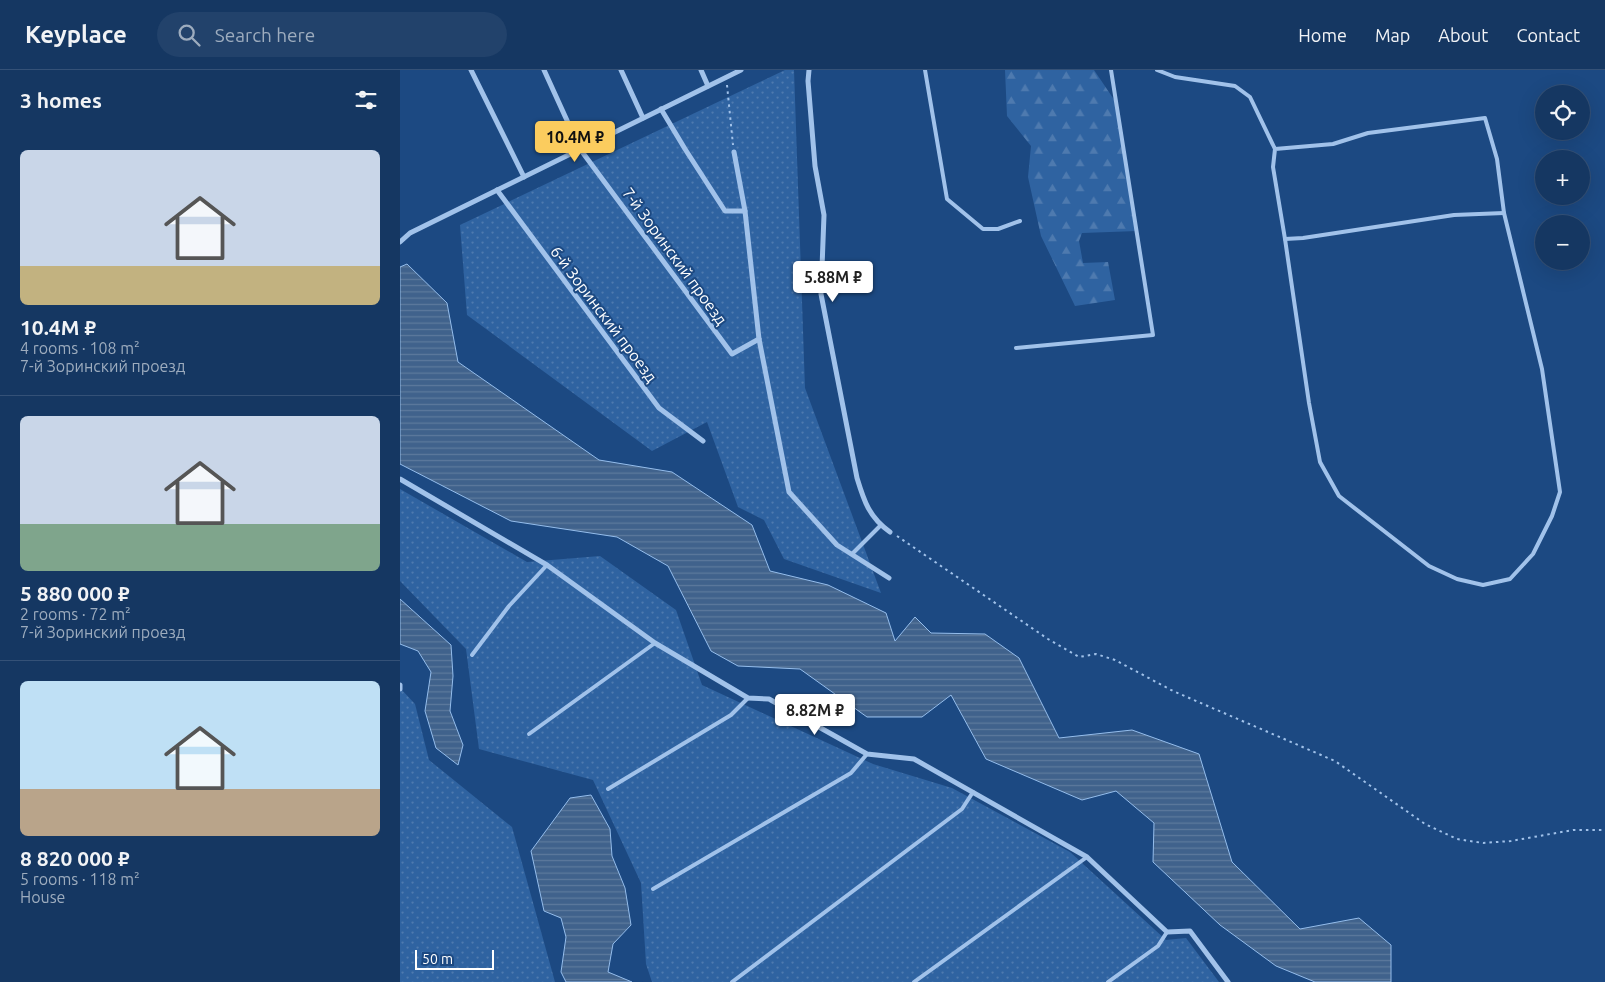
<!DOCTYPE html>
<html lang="en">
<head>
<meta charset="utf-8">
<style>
  :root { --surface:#153762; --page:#22426b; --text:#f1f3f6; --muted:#9dacbe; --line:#345177; --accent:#fbcc5e }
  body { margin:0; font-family:Ubuntu,sans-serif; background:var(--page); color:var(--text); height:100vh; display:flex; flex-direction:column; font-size:19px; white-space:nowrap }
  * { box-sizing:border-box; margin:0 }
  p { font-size:16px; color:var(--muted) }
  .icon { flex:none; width:28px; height:28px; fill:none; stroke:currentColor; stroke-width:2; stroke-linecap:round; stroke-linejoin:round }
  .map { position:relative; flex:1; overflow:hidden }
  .details { display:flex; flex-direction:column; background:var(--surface); width:400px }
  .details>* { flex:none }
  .buttons { position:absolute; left:1135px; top:15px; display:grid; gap:10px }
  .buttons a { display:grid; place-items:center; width:55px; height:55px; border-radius:50%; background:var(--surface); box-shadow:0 5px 20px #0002,0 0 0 1px var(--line); font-size:25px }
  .scale { position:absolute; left:15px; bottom:12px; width:79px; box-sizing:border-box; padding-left:5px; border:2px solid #fff; border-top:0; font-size:14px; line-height:18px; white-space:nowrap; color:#fff; -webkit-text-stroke:4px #1c4982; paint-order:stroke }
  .price { position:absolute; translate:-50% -42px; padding:0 11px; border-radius:5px; background:#fff; color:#222; font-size:16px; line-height:32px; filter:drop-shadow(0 1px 2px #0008) }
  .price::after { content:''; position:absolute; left:50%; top:30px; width:15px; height:11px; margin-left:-8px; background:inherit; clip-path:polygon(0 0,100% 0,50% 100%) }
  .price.current { background:var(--accent); color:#111 }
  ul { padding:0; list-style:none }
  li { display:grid; align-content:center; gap:10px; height:265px; padding:0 20px }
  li+li { border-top:1px solid var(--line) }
  li span { display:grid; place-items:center; height:155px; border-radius:8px; color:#555 }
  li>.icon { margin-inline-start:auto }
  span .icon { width:90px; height:90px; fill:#fffc; stroke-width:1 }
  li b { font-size:21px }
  h2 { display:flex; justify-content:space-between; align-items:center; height:60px; padding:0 20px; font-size:21px }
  header { display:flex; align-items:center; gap:30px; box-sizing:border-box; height:70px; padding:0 25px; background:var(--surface); border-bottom:1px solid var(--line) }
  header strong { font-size:24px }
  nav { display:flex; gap:28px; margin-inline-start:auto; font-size:18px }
  .search { width:350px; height:45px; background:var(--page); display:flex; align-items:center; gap:12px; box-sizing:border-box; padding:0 18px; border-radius:28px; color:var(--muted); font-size:19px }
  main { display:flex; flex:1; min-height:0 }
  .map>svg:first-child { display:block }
  .forest { fill:url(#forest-firs) }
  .park { fill:url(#park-dots) }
  .water { fill:url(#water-rules); stroke:#94bdec }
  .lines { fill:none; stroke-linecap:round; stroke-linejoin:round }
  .path { stroke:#a1c2ea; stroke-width:2; stroke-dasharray:2.5 4; stroke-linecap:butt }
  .service { stroke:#a1c2ea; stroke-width:4 }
  .minor { stroke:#a1c2ea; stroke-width:5 }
  .labels { text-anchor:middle; stroke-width:4; stroke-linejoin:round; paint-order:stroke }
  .street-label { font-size:16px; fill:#fff; stroke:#1c4982 }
</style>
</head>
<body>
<header>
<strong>Keyplace</strong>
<div class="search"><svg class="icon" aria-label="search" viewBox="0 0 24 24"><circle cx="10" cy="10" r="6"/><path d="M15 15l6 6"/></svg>Search here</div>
<nav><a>Home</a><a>Map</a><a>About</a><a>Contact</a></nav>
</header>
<main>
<section class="details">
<h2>3 homes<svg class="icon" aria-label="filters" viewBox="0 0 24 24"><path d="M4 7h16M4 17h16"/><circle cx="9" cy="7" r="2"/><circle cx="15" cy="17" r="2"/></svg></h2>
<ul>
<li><span style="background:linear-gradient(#c9d6e8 75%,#c2b280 0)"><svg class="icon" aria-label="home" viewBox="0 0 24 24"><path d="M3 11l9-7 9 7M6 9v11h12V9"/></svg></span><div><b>10.4M ₽</b><p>4 rooms · 108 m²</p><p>7-й Зоринский проезд</p></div></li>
<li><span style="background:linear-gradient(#c9d6e8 70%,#7fa58c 0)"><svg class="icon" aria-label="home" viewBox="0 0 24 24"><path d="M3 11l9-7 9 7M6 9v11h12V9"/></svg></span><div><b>5 880 000 ₽</b><p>2 rooms · 72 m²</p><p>7-й Зоринский проезд</p></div></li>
<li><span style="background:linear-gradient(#bfe0f5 70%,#b9a48a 0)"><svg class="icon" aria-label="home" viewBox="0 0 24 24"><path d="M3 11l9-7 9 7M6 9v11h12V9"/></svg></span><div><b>8 820 000 ₽</b><p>5 rooms · 118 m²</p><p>House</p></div></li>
</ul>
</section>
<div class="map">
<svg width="1205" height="912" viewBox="0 0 1205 912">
  <defs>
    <pattern id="forest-firs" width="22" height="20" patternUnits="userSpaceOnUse" patternTransform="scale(1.25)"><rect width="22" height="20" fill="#2f63a1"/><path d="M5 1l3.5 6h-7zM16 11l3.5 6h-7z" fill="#4e7aaf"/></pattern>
    <pattern id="park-dots" width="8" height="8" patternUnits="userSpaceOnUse" patternTransform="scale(1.25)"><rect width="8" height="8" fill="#2f63a1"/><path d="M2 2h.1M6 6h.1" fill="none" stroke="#4e7aaf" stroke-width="1.8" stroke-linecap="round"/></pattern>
    <pattern id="water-rules" width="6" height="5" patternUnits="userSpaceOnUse" patternTransform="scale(1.25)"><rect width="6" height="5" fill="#40628c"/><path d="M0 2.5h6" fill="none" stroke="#5d7a9d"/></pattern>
  </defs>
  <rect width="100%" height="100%" fill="#1c4982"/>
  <polygon class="forest" points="605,0 694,0 717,34 737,161 682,163 679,171 683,193 708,192 715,230 675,236 641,166 628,107 631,76 607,46"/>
  <g class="park">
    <polygon points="385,0 394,0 405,318 481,523 384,489 364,450 338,437 307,352 252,381 67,245 60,155"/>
    <polygon points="0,419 127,492 200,486 276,540 302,615 473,694 552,718 670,782 766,870 786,868 819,912 252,912 246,894 241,813 193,710 79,679 66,579 0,511"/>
    <polygon points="0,618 15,634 29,690 112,757 155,912 0,912"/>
  </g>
  <g class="water">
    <polygon points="7,194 47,233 58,292 199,390 272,402 352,455 370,501 428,515 486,543 495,571 515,547 531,563 585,564 619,588 659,668 732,660 799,684 832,792 900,859 959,848 991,875 991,912 915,912 876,896 820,855 753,792 754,753 716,721 682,730 586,689 551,625 522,647 467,647 400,599 338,596 311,581 268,496 217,467 111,451 0,394 0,197"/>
    <polygon points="0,529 51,575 53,606 50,641 63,675 58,695 36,678 25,641 31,602 18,581 0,574"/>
    <polygon points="191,725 210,759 212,786 225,818 231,855 213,874 208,902 232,912 166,912 161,902 166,867 161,848 144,841 131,781 170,728"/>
  </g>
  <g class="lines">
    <g class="path">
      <polyline points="327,15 333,75"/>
      <polyline points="497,466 648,569 679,587 696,584 715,590 773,621 935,691 1025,754 1057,769 1083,773 1111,771 1173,760 1205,760"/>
    </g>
    <g class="service">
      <polyline points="525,0 547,129 583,159 598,159 620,151"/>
      <polyline points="757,0 775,7 835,16 850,27 875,79 873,97 885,169 909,333 920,392 939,426 1029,496 1057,509 1083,515 1110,509 1133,484 1152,446 1160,422 1142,299 1104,143 1097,89 1085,48 968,63 933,74 875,79"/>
      <polyline points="885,169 903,168 1054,145 1104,143"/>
      <polyline points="616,278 753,265 711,0"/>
      <polyline points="452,484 481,455"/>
      <polyline points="72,585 109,536 147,495"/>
      <polyline points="129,664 255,573"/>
      <polyline points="208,719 331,645 348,628"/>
      <polyline points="253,819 451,703 467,684"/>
      <polyline points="332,912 562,739 573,722"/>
      <polyline points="514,912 687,787"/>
      <polyline points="708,912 758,876 767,862"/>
    </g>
    <g class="minor">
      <polyline points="71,0 124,107"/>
      <polyline points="144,0 180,79 332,284 359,269"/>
      <polyline points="221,0 243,48"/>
      <polyline points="301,0 308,16"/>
      <path d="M409,0L408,11L415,96L424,145L421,224L457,408C464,431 469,447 490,462"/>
      <polyline points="261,39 285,79 325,141 345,141"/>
      <polyline points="334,82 345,141 359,269 389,422 437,475 489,508"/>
      <polyline points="97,120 259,338 303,371"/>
      <polyline points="0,172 10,163 341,0"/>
      <polyline points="0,409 147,495 255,573 348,628 369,629 467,684 514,689 687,787 767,862 790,861 828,912"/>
      <polyline points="0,615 0,619"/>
    </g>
  </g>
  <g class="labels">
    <g class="street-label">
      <text transform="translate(275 186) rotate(54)" y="6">7-й Зоринский проезд</text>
      <text transform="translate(204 244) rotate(53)" y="6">6-й Зоринский проезд</text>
    </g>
  </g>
</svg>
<div class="buttons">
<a><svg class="icon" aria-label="locate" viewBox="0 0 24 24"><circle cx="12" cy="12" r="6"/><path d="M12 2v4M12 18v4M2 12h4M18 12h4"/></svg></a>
<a>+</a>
<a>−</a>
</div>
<div class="scale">50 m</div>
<b class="price current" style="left:175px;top:93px">10.4M ₽</b>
<b class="price" style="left:433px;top:233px">5.88M ₽</b>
<b class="price" style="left:415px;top:666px">8.82M ₽</b>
</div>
</main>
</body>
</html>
